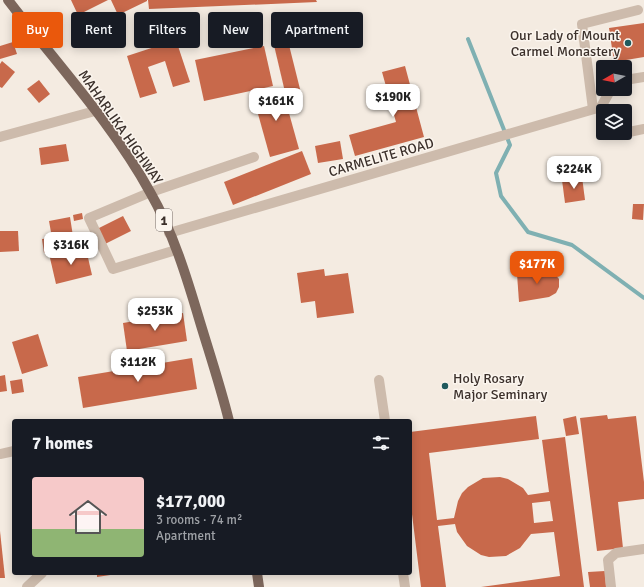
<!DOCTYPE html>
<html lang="en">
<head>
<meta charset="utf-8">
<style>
  :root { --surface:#171b24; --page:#242831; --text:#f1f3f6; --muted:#9ea1a6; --accent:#ea580c }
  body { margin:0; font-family:Signika,sans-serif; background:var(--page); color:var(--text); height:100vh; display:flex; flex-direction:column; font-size:15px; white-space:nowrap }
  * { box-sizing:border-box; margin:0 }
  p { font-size:13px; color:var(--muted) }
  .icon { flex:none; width:22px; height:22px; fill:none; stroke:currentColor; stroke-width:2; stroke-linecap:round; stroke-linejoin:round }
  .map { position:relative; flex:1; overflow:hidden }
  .panel { position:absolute; left:12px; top:419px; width:400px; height:156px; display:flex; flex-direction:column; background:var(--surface); border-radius:4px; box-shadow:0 2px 10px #0003 }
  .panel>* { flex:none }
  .hud { position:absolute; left:12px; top:12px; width:400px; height:36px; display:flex; gap:8px }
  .needle { width:26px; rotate:261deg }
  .controls { position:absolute; left:596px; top:60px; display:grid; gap:8px }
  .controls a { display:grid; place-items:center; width:36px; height:36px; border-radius:4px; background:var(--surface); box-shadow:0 2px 10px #0003; font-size:20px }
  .price { position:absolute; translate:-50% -34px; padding:0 9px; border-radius:8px; background:#fff; color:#222; font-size:13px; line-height:26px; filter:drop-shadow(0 1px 2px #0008) }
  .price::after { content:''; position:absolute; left:50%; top:24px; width:12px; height:9px; margin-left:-6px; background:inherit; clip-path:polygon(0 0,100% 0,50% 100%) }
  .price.current { background:var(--accent); color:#fff }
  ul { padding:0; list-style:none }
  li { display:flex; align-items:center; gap:12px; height:100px; padding:0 20px }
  li span { display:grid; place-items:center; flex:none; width:112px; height:80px; border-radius:4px; color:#555 }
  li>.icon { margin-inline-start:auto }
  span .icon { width:48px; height:48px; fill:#fffc; stroke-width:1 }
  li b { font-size:17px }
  h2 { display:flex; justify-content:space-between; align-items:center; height:48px; padding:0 20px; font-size:17px }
  .chip { padding:0 14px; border-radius:4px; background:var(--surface); box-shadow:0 2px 10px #0003; font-size:14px; line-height:36px }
  .chip.current { background:var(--accent); color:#fff }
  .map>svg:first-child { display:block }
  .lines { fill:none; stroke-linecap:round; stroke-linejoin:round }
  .stream { stroke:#7fb0b2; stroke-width:4 }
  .building { fill:#c8694b; fill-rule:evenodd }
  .minor { stroke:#cdbbac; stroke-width:10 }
  .major { stroke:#7d675c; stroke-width:10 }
  .poi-dot { fill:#1f5a5e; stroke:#fbf5ee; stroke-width:1.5 }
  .labels { text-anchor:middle; stroke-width:3; stroke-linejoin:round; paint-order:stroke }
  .shield { fill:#fbf5ee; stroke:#756b66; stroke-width:1 }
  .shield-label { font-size:13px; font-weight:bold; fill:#3b302b }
  .poi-label { font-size:14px; fill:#3b302b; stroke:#fbf5ee; text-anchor:end }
  .street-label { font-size:14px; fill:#3b302b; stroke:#fbf5ee }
</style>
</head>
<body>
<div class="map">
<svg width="644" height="587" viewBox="0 0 644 587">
  <rect width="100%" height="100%" fill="#f4ebe1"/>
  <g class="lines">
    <polyline class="stream" points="468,39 510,145 496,173 501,196 528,232 572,245 644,298"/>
  </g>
  <g class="building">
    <polygon points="71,0 108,0 78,15"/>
    <polygon points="111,0 147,0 147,1 118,15"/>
    <polygon points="148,0 316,0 317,2 149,9"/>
    <polygon points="644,23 644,57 614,62 609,28"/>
    <polygon points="287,37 300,89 285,92 273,41"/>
    <polygon points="176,40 190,82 173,87 165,61 148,67 157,93 140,98 127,56"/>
    <polygon points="13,42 17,54 0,59 0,46"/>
    <polygon points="264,46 273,86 204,101 195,60"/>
    <polygon points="2,61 15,72 2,88 0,87 0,64"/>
    <polygon points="405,66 424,137 355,156 349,135 396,122 382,72"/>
    <polygon points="39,80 50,94 39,103 27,89"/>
    <polygon points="282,88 299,149 270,157 253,96"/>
    <polygon points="340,141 343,159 318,163 315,146"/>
    <polygon points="66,144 69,161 41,165 39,148"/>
    <polygon points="302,151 311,174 233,205 224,182"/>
    <polygon points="582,177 585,200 565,203 562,180"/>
    <polygon points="633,204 644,204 643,220 632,219"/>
    <polygon points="82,213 83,219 74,221 73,215"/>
    <polygon points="123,216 131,231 91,251 83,236"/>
    <polygon points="70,217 75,249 44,253 42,239 52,238 49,221"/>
    <polygon points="0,231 18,231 19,251 0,252"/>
    <polygon points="86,249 92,275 56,284 50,258"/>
    <polygon points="324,269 325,276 348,273 354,313 317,318 315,301 301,303 297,273"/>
    <polygon points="549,270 554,273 559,279 559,287 556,293 549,297 519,302 517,274"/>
    <polygon points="183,313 187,341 127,351 123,323"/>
    <polygon points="38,334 48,366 22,374 12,342"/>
    <polygon points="192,358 197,389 83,408 78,377"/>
    <polygon points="5,375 7,391 0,392 0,376"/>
    <polygon points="22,379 24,392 12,394 10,381"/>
    <polygon points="607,415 608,419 636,416 644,482 644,499 618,502 623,548 597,551 580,418"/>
    <path d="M536,416L539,439L429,453L437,520L454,518L458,501L462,493L468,487L483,478L500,477L508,479L523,488L528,495L549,492L542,440L565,437L584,587H481L560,576L554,532L531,534L520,548L506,556L489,557L481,555L467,546L457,532L455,524L438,526L446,587H421L410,498V432ZM550,501L553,521L534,523L532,503Z"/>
    <polygon points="576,416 579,434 566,436 563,419"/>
    <polygon points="0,531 5,578 0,578"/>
    <polygon points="605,571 606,587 590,587 588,572"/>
    <polygon points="97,573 117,573 117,574 97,577"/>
  </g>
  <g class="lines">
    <g class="minor">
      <polyline points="625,80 644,77"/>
      <polyline points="593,109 582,24 638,10"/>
      <polyline points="625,129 629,132 644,129"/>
      <polyline points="0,137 95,111"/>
      <polyline points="169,233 601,107 611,89"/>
      <polyline points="176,250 113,269 89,218 151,192 254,157"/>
      <polyline points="379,380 385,421"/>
      <polyline points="0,454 14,451"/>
      <polyline points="403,573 405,587"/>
      <polyline points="27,587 42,573"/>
      <polyline points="611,587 608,560 616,553 644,549"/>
    </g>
    <g class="major">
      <path d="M8,0C56,63 112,123 150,192C173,232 187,278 200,322C210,355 221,388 229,421"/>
      <polyline points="257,573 259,587"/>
    </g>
  </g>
  <g class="poi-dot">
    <circle cx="628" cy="43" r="4"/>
    <circle cx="445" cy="386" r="4"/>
  </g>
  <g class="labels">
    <rect class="shield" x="156" y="209" width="16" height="22" rx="3"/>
    <g class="shield-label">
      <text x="164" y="225">1</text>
    </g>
    <g class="poi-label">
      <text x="620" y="40">Our Lady of Mount<tspan x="620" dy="16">Carmel Monastery</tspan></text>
      <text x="453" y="383" text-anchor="start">Holy Rosary<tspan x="453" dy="16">Major Seminary</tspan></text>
    </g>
    <g class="street-label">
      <text transform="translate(121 127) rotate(55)" y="5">MAHARLIKA HIGHWAY</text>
      <text transform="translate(381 157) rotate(-16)" y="5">CARMELITE ROAD</text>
    </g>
  </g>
</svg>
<div class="controls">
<a><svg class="needle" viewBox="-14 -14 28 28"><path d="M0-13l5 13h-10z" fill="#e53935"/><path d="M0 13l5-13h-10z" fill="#9ea1a6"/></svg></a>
<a><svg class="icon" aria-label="layers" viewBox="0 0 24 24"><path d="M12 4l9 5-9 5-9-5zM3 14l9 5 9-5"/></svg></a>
</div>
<b class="price" style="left:393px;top:118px">$190K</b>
<b class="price" style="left:276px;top:122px">$161K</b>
<b class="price" style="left:574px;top:190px">$224K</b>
<b class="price" style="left:71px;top:266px">$316K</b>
<b class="price current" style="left:537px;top:285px">$177K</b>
<b class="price" style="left:155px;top:332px">$253K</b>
<b class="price" style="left:138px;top:383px">$112K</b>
<div class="hud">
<a class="chip current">Buy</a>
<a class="chip">Rent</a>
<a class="chip">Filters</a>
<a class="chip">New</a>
<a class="chip">Apartment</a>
</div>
<section class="panel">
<h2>7 homes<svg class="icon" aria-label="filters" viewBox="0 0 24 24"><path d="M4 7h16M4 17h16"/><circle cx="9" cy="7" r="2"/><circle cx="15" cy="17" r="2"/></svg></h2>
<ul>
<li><span style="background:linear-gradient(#f6c9c9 65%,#8fb573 0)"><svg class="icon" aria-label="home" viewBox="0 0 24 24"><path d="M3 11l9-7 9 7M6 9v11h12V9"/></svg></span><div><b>$177,000</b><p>3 rooms · 74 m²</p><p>Apartment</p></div></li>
</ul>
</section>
</div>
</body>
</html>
